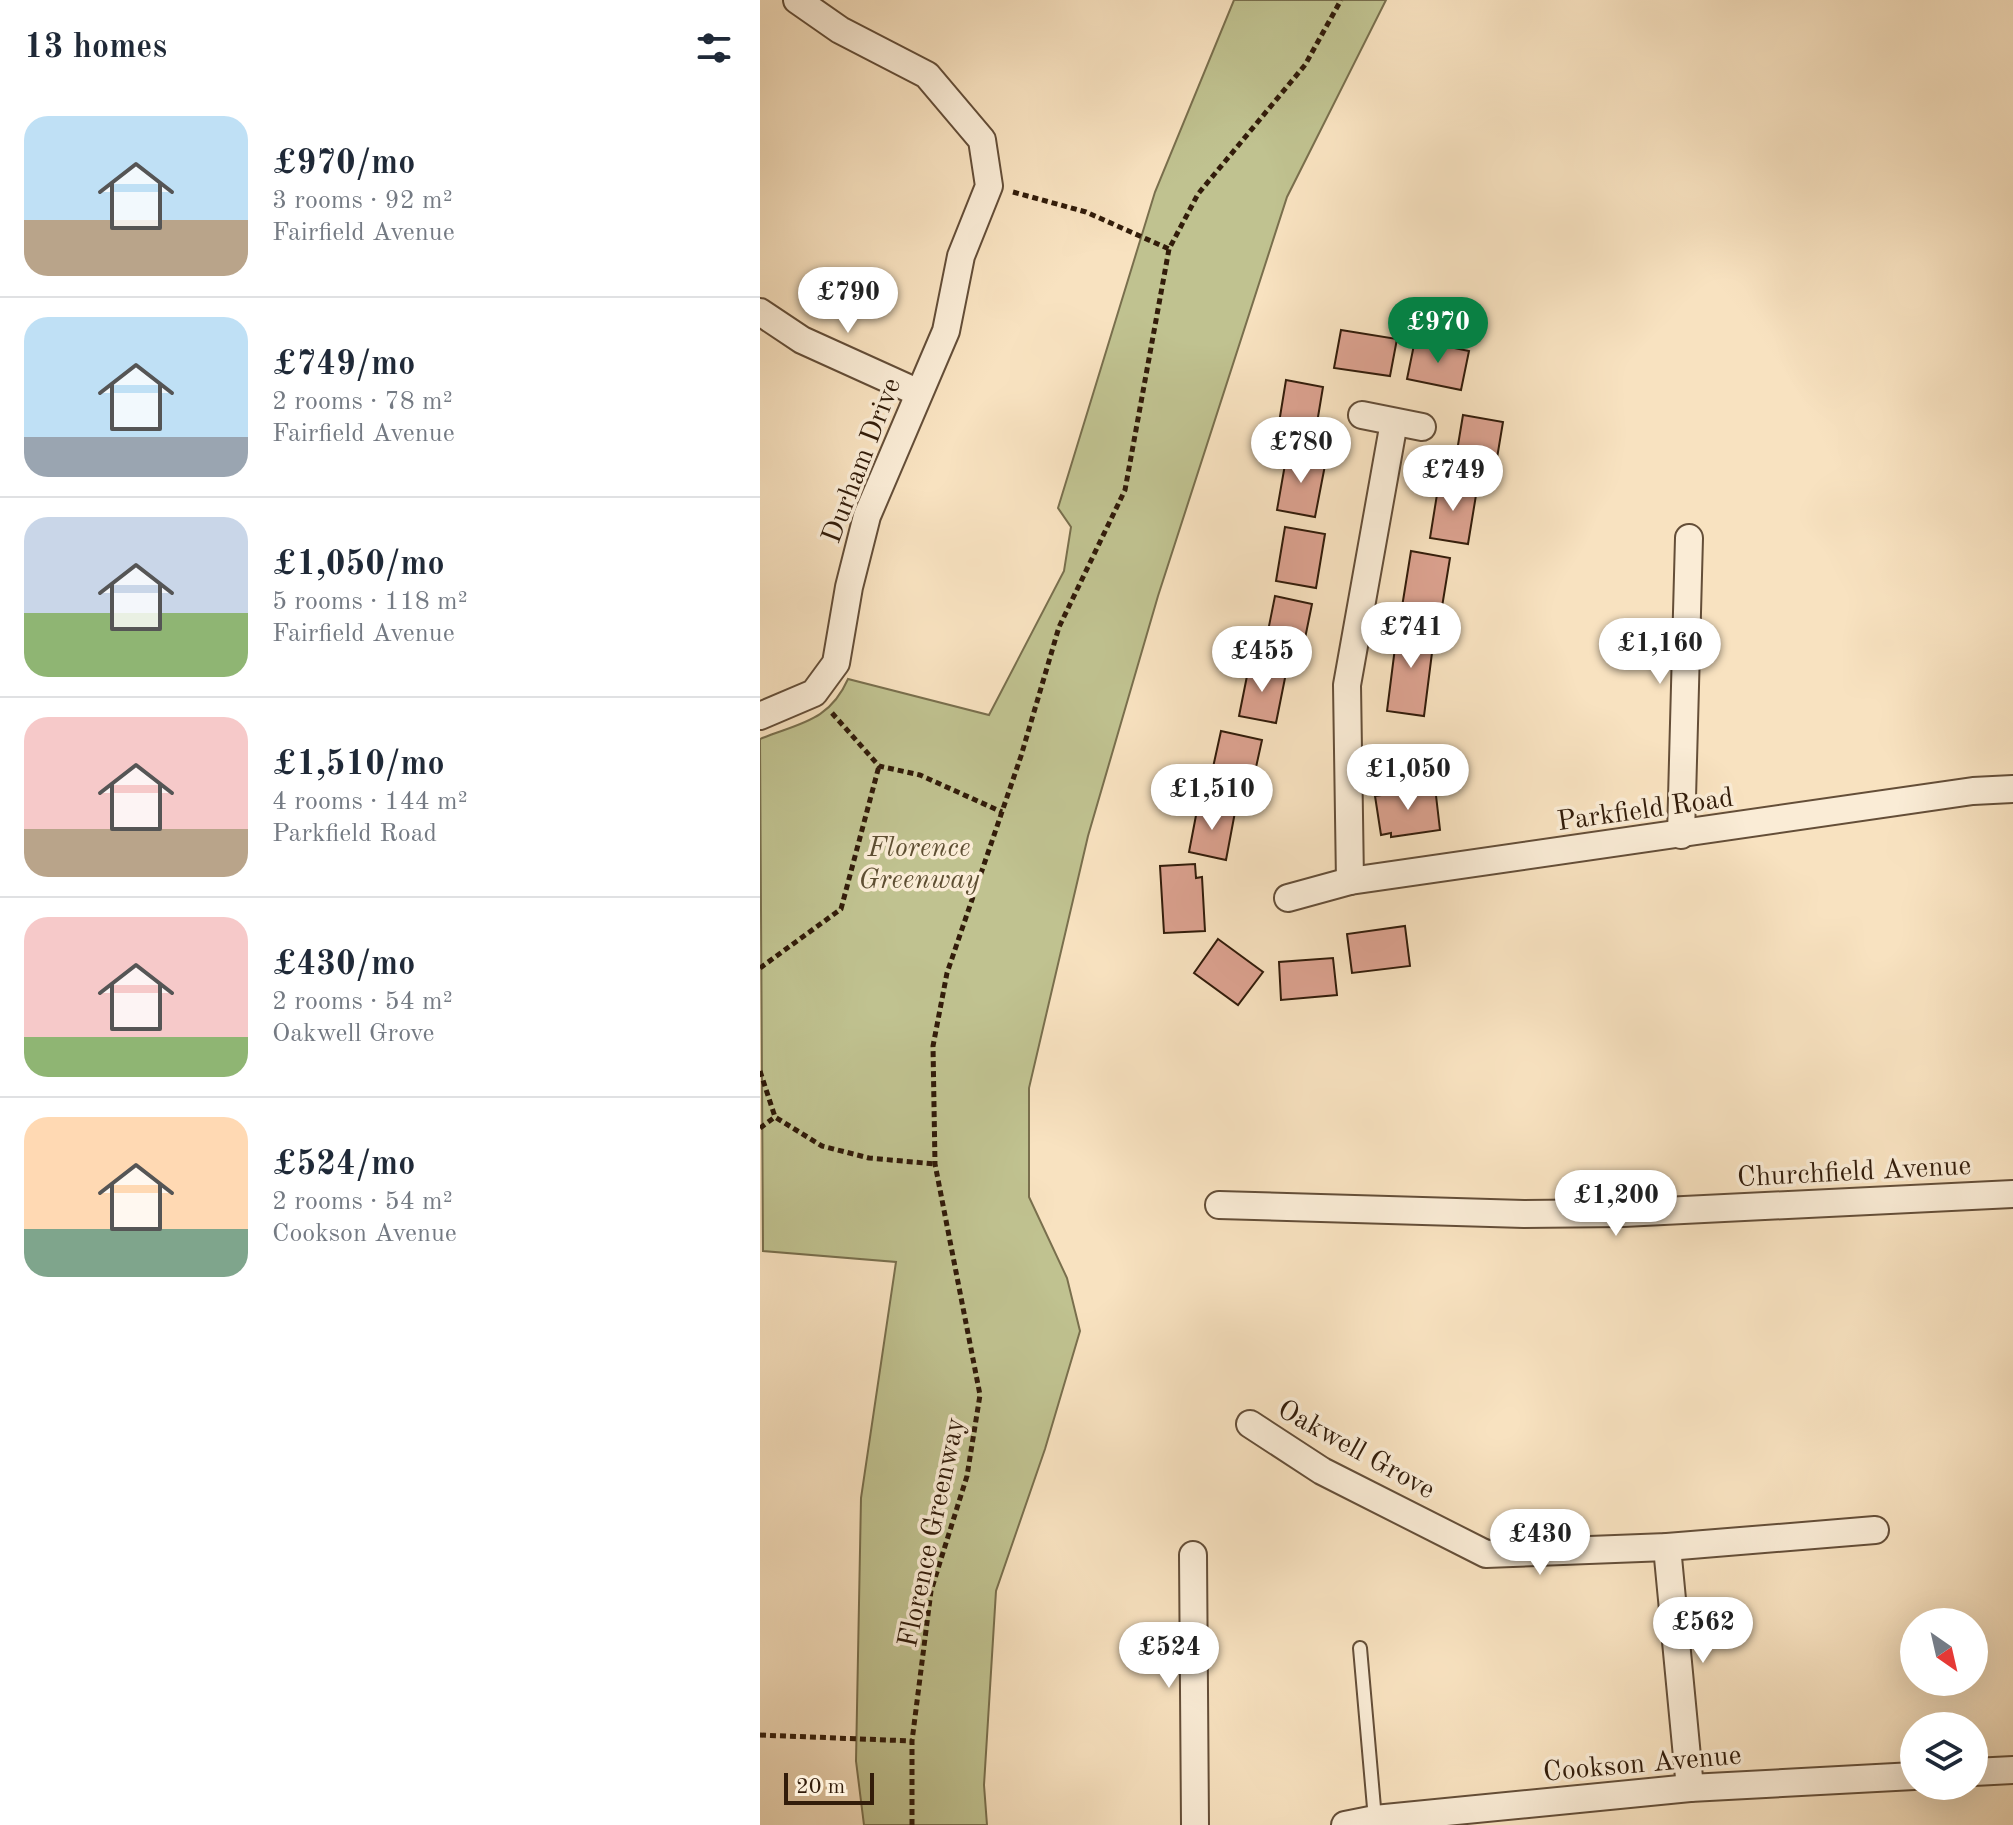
<!DOCTYPE html>
<html lang="en">
<head>
<meta charset="utf-8">
<style>
  :root { --surface:#fff; --page:#f2f2f3; --text:#1f2937; --muted:#747a83; --line:#e0e1e3; --accent:#0b8043 }
  body { margin:0; font-family:"Old Standard TT",serif; background:var(--page); color:var(--text); height:100vh; display:flex; flex-direction:column; font-size:30px; white-space:nowrap }
  * { box-sizing:border-box; margin:0 }
  p { font-size:26px; color:var(--muted) }
  .icon { flex:none; width:44px; height:44px; fill:none; stroke:currentColor; stroke-width:2; stroke-linecap:round; stroke-linejoin:round }
  .map { position:relative; flex:1; overflow:hidden }
  .panel { display:flex; flex-direction:column; background:var(--surface); width:760px }
  .panel>* { flex:none }
  .needle { width:52px; rotate:146deg }
  .buttons { position:absolute; left:1140px; top:1608px; display:grid; gap:16px }
  .buttons a { display:grid; place-items:center; width:88px; height:88px; border-radius:50%; background:var(--surface); box-shadow:0 8px 32px #0002; font-size:40px }
  .scale { position:absolute; left:24px; bottom:20px; width:90px; box-sizing:border-box; padding-left:8px; border:4px solid #321c0a; border-top:0; font-size:22px; line-height:28px; white-space:nowrap; color:#321c0a; -webkit-text-stroke:6px #faecd6; paint-order:stroke }
  .price { position:absolute; translate:-50% -68px; padding:0 18px; border-radius:28px; background:#fff; color:#222; font-size:26px; line-height:52px; filter:drop-shadow(0 2px 4px #0008) }
  .price::after { content:''; position:absolute; left:50%; top:48px; width:24px; height:18px; margin-left:-12px; background:inherit; clip-path:polygon(0 0,100% 0,50% 100%) }
  .price.selected { background:var(--accent); color:#fff }
  ul { padding:0; list-style:none }
  li { display:flex; align-items:center; gap:24px; height:200px; padding:0 24px }
  li+li { border-top:2px solid var(--line) }
  li span { display:grid; place-items:center; flex:none; width:224px; height:160px; border-radius:24px; color:#555 }
  li>.icon { margin-inline-start:auto }
  span .icon { width:96px; height:96px; fill:#fffc; stroke-width:1 }
  li b { font-size:34px }
  h2 { display:flex; justify-content:space-between; align-items:center; height:96px; padding:0 24px; font-size:34px }
  main { display:flex; flex:1; min-height:0 }
  .map>svg:first-child { display:block }
  .green { fill:#c0c290; stroke:#796f4d; stroke-width:2 }
  .building { fill:#dca290; stroke:#321c0a; stroke-width:2 }
  .lines { fill:none; stroke-linecap:round; stroke-linejoin:round }
  .lane-casing { stroke:#644e38; stroke-width:16 }
  .street-casing { stroke:#644e38; stroke-width:30 }
  .path { stroke:#321c0a; stroke-width:5; stroke-dasharray:6 4; stroke-linecap:butt }
  .lane { stroke:#faecd6; stroke-width:12 }
  .street { stroke:#faecd6; stroke-width:26 }
  .labels { text-anchor:middle; stroke-width:7; stroke-linejoin:round; paint-order:stroke }
  .street-label { font-size:28px; fill:#321c0a; stroke:#faecd6 }
  .park-label { font-size:28px; font-style:italic; fill:#5d4e32; stroke:#faecd6 }
</style>
</head>
<body>
<main>
<section class="panel">
<h2>13 homes<svg class="icon" aria-label="filters" viewBox="0 0 24 24"><path d="M4 7h16M4 17h16"/><circle cx="9" cy="7" r="2"/><circle cx="15" cy="17" r="2"/></svg></h2>
<ul>
<li><span style="background:linear-gradient(#bfe0f5 65%,#b9a48a 0)"><svg class="icon" aria-label="home" viewBox="0 0 24 24"><path d="M3 11l9-7 9 7M6 9v11h12V9"/></svg></span><div><b>£970/mo</b><p>3 rooms · 92 m²</p><p>Fairfield Avenue</p></div></li>
<li><span style="background:linear-gradient(#bfe0f5 75%,#9aa5b1 0)"><svg class="icon" aria-label="home" viewBox="0 0 24 24"><path d="M3 11l9-7 9 7M6 9v11h12V9"/></svg></span><div><b>£749/mo</b><p>2 rooms · 78 m²</p><p>Fairfield Avenue</p></div></li>
<li><span style="background:linear-gradient(#c9d6e8 60%,#8fb573 0)"><svg class="icon" aria-label="home" viewBox="0 0 24 24"><path d="M3 11l9-7 9 7M6 9v11h12V9"/></svg></span><div><b>£1,050/mo</b><p>5 rooms · 118 m²</p><p>Fairfield Avenue</p></div></li>
<li><span style="background:linear-gradient(#f6c9c9 70%,#b9a48a 0)"><svg class="icon" aria-label="home" viewBox="0 0 24 24"><path d="M3 11l9-7 9 7M6 9v11h12V9"/></svg></span><div><b>£1,510/mo</b><p>4 rooms · 144 m²</p><p>Parkfield Road</p></div></li>
<li><span style="background:linear-gradient(#f6c9c9 75%,#8fb573 0)"><svg class="icon" aria-label="home" viewBox="0 0 24 24"><path d="M3 11l9-7 9 7M6 9v11h12V9"/></svg></span><div><b>£430/mo</b><p>2 rooms · 54 m²</p><p>Oakwell Grove</p></div></li>
<li><span style="background:linear-gradient(#ffd9b3 70%,#7fa58c 0)"><svg class="icon" aria-label="home" viewBox="0 0 24 24"><path d="M3 11l9-7 9 7M6 9v11h12V9"/></svg></span><div><b>£524/mo</b><p>2 rooms · 54 m²</p><p>Cookson Avenue</p></div></li>
</ul>
</section>
<div class="map">
<svg width="1253" height="1825" viewBox="0 0 1253 1825">
  <rect width="100%" height="100%" fill="#f8e2c0"/>
  <filter id="stains"><feTurbulence type="fractalNoise" baseFrequency=".0025" numOctaves="4"/><feColorMatrix values="0 0 0 0 .2 0 0 0 0 .09 0 0 0 0 .02 0 0 0 .5 -.17"/></filter>
  <radialGradient id="worn" r=".72"><stop offset=".6" stop-color="#630" stop-opacity="0"/><stop offset="1" stop-color="#630" stop-opacity=".3"/></radialGradient>
  <path class="green" d="M474,0H626L527,197L398,596L328,836L269,1088V1197L307,1278L320,1331L285,1449L236,1591L224,1785L227,1825H104L96,1761L101,1498L136,1262L3,1251L0,739C39,723 69,722 88,679L229,715L304,571L311,527L298,508L395,192Z"/>
  <g class="building">
    <polygon points="581,330 637,339 630,376 574,368"/>
    <polygon points="655,340 709,351 701,390 647,379"/>
    <polygon points="526,380 563,387 554,441 517,435"/>
    <polygon points="703,415 743,422 734,476 694,469"/>
    <polygon points="527,453 566,460 555,517 517,510"/>
    <polygon points="679,482 717,489 708,544 670,538"/>
    <polygon points="525,527 565,534 556,588 516,581"/>
    <polygon points="651,551 690,558 681,613 642,607"/>
    <polygon points="515,596 552,604 541,658 504,651"/>
    <polygon points="638,624 675,629 664,716 627,711"/>
    <polygon points="489,666 526,673 516,723 479,716"/>
    <polygon points="461,731 502,740 491,790 450,781"/>
    <polygon points="675,787 680,830 631,837 631,833 621,835 615,796"/>
    <polygon points="438,805 475,812 466,860 429,852"/>
    <polygon points="435,864 436,878 442,877 445,931 404,933 400,866"/>
    <polygon points="645,926 650,966 592,973 587,934"/>
    <polygon points="458,939 503,972 478,1005 434,973"/>
    <polygon points="573,958 577,995 521,1000 519,962"/>
  </g>
  <g class="lines">
    <g class="lane-casing">
      <polyline id="lane" points="600,1648 615,1819"/>
    </g>
    <g class="street-casing">
      <g id="street">
        <polyline points="0,312 42,340 159,393"/>
        <polyline points="602,415 662,427"/>
        <polyline points="0,716 54,693 76,663 89,587 107,516 186,331 201,256 229,186 222,140 167,75 80,30 37,0"/>
        <polyline points="921,835 929,538"/>
        <polyline points="590,881 587,685 634,422"/>
        <polyline points="528,898 590,881 1213,791 1253,789"/>
        <polyline points="459,1205 764,1214 863,1213 1253,1194"/>
        <polyline points="490,1424 562,1471 726,1554 907,1547 1115,1530"/>
        <polyline points="907,1547 930,1788"/>
        <polyline points="433,1555 435,1825"/>
        <polyline points="1214,1772 1253,1770"/>
        <polyline points="585,1825 615,1819 930,1788 1154,1776"/>
      </g>
    </g>
    <g class="path">
      <polyline points="253,192 326,212 409,249"/>
      <polyline points="72,713 119,766 160,775 242,812"/>
      <polyline points="0,968 81,909 119,766"/>
      <polyline points="0,1071 15,1117 62,1146 109,1158 175,1164"/>
      <polyline points="0,1128 15,1117"/>
      <polyline points="0,1735 152,1741"/>
      <polyline points="152,1825 152,1741 171,1591 207,1476 220,1395 175,1164 173,1046 187,973 261,756 299,627 365,490 409,249 438,194 545,65 581,0"/>
    </g>
    <use href="#lane" class="lane"/>
    <use href="#street" class="street"/>
  </g>
  <g class="labels">
    <g class="street-label">
      <text transform="translate(100 460) rotate(-69)" y="10">Durham Drive</text>
      <text transform="translate(885 808) rotate(-8)" y="10">Parkfield Road</text>
      <text transform="translate(1094 1170) rotate(-3)" y="10">Churchfield Avenue</text>
      <text transform="translate(597 1448) rotate(29)" y="10">Oakwell Grove</text>
      <text transform="translate(170 1532) rotate(-78)" y="10">Florence Greenway</text>
      <text transform="translate(882 1762) rotate(-5)" y="10">Cookson Avenue</text>
    </g>
    <g class="park-label">
      <text x="159" y="856">Florence<tspan x="159" dy="32">Greenway</tspan></text>
    </g>
  </g>
  <rect width="100%" height="100%" filter="url(#stains)"/>
  <rect width="100%" height="100%" fill="url(#worn)"/>
</svg>
<div class="buttons">
<a><svg class="needle" viewBox="-14 -14 28 28"><path d="M0-13l5 13h-10z" fill="#e53935"/><path d="M0 13l5-13h-10z" fill="#747a83"/></svg></a>
<a><svg class="icon" aria-label="layers" viewBox="0 0 24 24"><path d="M12 4l9 5-9 5-9-5zM3 14l9 5 9-5"/></svg></a>
</div>
<div class="scale">20 m</div>
<b class="price" style="left:88px;top:335px">£790</b>
<b class="price selected" style="left:678px;top:365px">£970</b>
<b class="price" style="left:541px;top:485px">£780</b>
<b class="price" style="left:693px;top:513px">£749</b>
<b class="price" style="left:651px;top:670px">£741</b>
<b class="price" style="left:900px;top:686px">£1,160</b>
<b class="price" style="left:502px;top:694px">£455</b>
<b class="price" style="left:648px;top:812px">£1,050</b>
<b class="price" style="left:452px;top:832px">£1,510</b>
<b class="price" style="left:856px;top:1238px">£1,200</b>
<b class="price" style="left:780px;top:1577px">£430</b>
<b class="price" style="left:943px;top:1665px">£562</b>
<b class="price" style="left:409px;top:1690px">£524</b>
</div>
</main>
</body>
</html>
